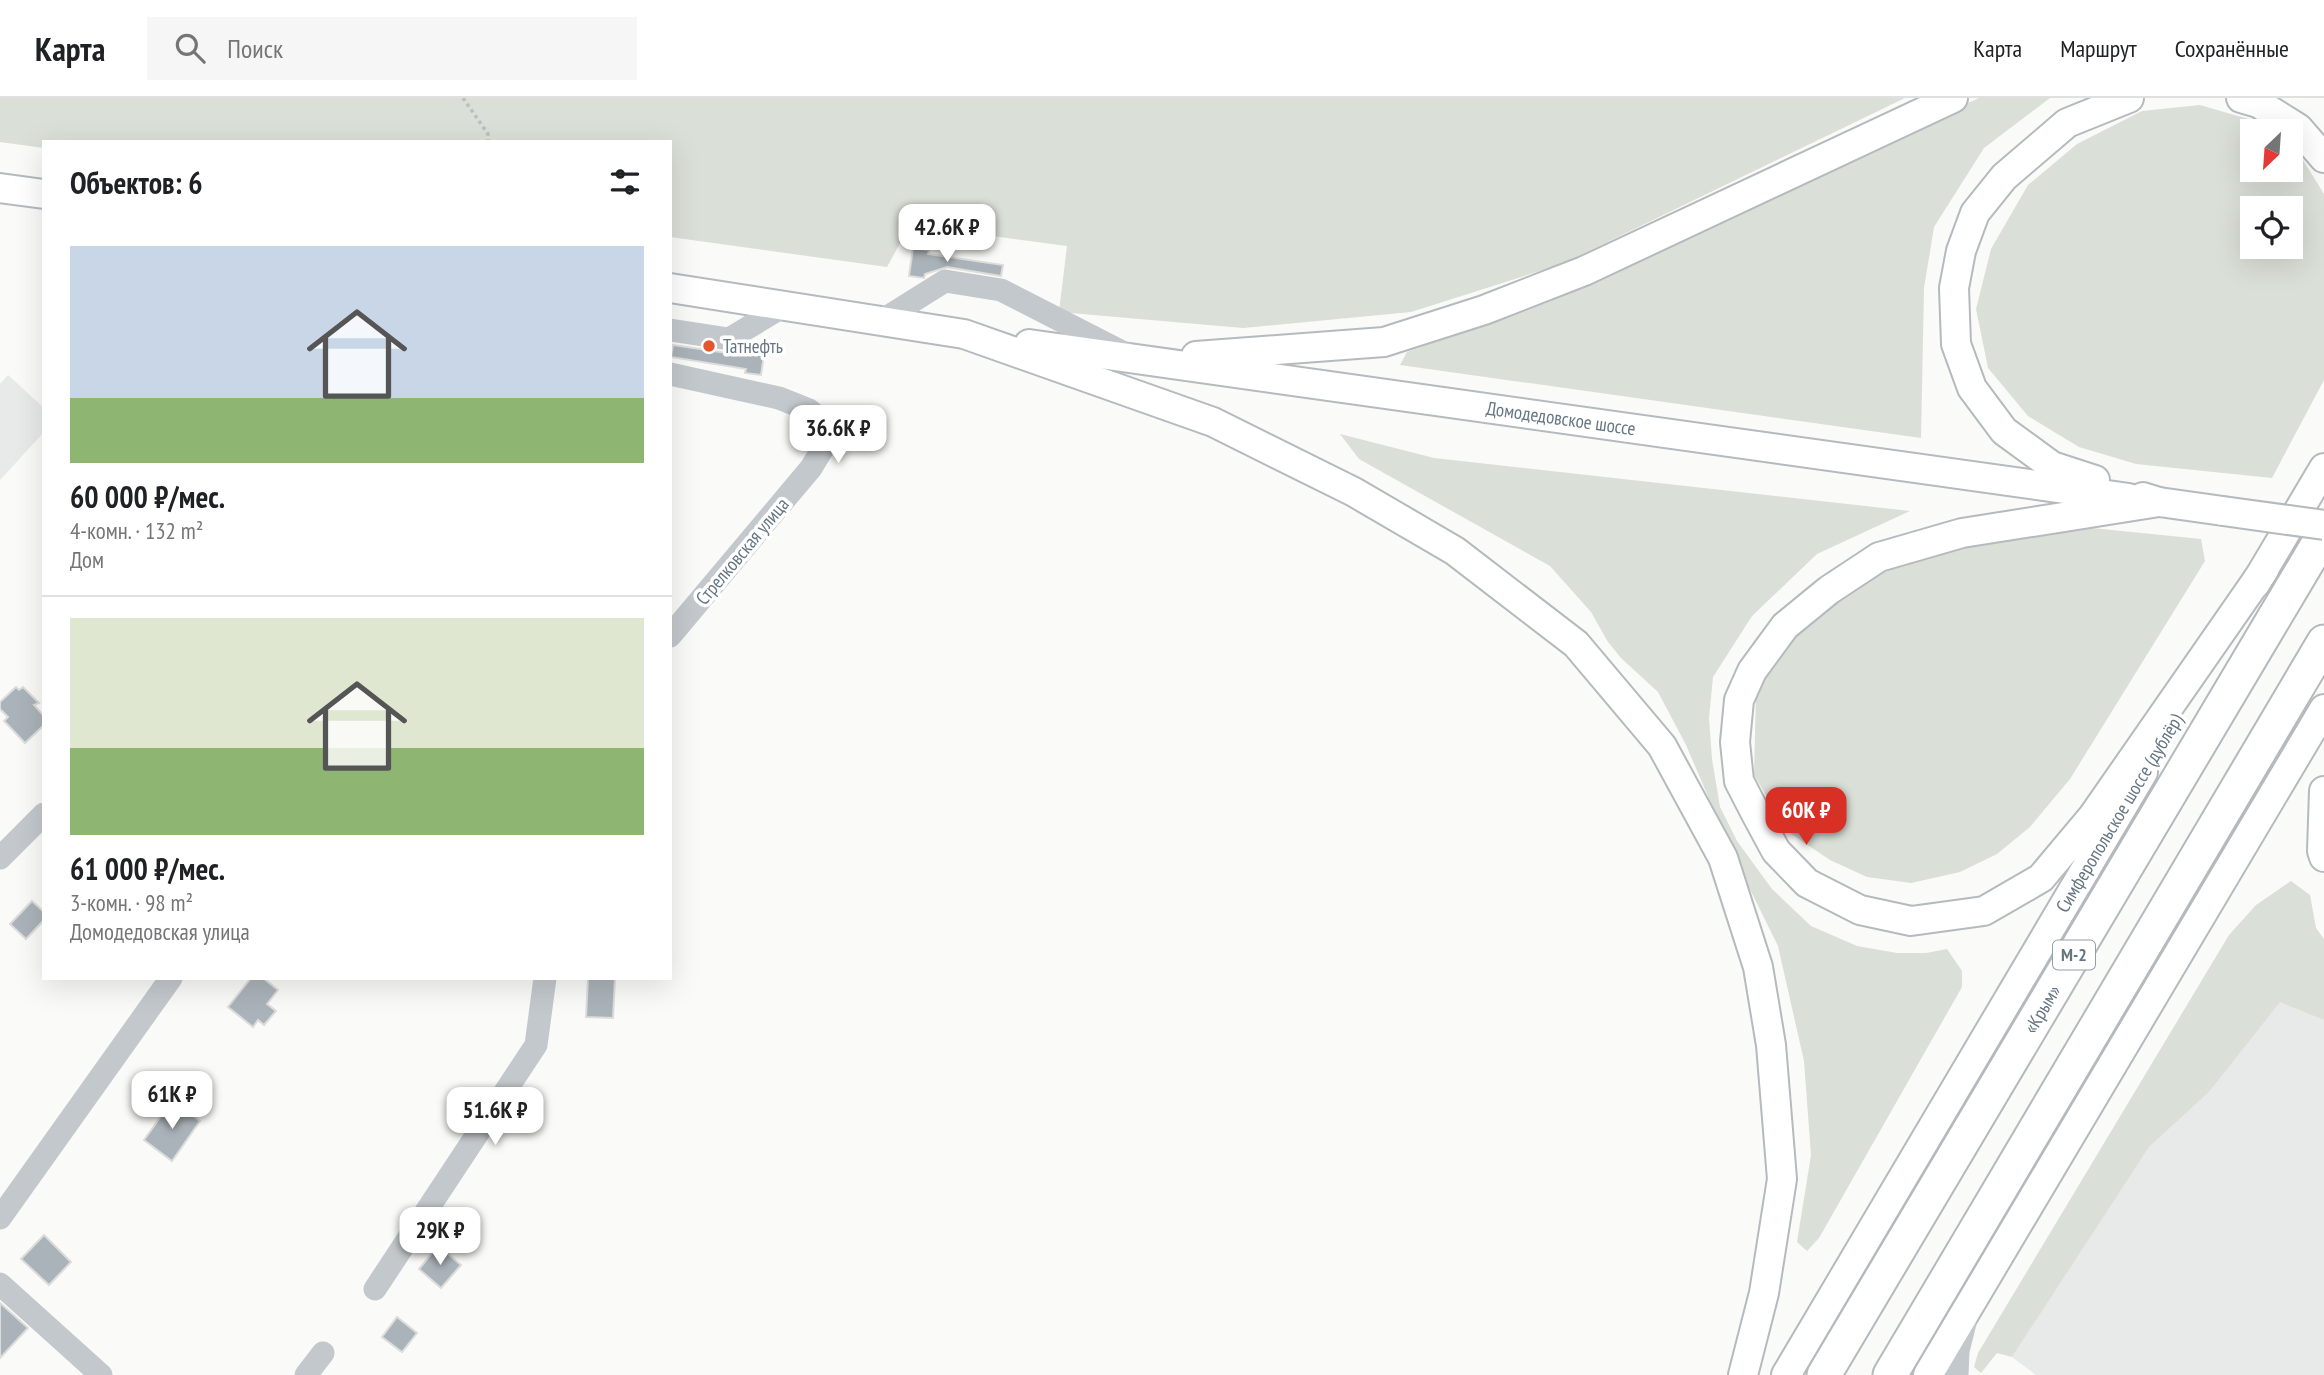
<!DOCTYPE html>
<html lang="ru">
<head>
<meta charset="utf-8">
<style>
  :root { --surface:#fff; --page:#f6f6f6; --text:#202124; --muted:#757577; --line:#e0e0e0; --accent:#d93025 }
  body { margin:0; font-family:"PT Sans Narrow",sans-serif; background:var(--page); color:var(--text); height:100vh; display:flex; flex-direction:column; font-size:26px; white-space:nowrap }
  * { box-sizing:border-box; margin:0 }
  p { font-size:23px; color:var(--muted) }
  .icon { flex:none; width:38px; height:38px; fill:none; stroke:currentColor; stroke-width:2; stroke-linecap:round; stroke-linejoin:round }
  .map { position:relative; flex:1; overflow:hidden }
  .details { position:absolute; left:42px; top:42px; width:630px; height:840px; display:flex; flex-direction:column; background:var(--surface); border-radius:0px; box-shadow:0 7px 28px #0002 }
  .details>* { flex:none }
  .needle { width:46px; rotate:205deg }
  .buttons { position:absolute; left:2240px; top:21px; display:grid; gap:14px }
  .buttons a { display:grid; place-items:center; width:63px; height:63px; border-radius:0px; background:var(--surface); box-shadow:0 7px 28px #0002; font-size:35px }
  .price { position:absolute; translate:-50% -60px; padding:0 16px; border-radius:14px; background:#fff; color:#222; font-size:23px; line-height:46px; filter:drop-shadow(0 2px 4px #0008) }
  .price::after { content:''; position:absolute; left:50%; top:42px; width:21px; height:16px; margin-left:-10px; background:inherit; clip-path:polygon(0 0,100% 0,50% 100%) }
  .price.active { background:var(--accent); color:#fff }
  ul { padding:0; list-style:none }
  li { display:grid; align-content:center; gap:14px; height:371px; padding:0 28px }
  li+li { border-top:2px solid var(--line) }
  li span { display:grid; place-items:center; height:217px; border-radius:0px; color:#555 }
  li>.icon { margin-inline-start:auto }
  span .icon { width:126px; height:126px; fill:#fffc; stroke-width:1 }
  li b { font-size:30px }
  h2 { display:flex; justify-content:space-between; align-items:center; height:84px; padding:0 28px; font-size:30px }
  header { display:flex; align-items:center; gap:42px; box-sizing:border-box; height:98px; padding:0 35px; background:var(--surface); border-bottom:2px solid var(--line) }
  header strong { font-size:33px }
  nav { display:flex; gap:38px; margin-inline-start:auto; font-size:24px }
  .search { width:490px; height:63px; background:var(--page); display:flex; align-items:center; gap:18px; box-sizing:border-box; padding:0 24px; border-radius:0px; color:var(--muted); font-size:26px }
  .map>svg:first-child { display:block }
  .built { fill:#e8e9e9 }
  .green { fill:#dadfd7; fill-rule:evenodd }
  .building { fill:#aab3b9; stroke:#dcdcda; stroke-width:2 }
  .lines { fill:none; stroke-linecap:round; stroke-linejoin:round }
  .major-casing { stroke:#b5babe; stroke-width:32 }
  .highway-casing { stroke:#b4b9bd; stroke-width:37 }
  .path { stroke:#bbbfc2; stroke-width:3.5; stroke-dasharray:3.5 3.5; stroke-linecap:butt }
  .minor { stroke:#c3c8cc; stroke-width:23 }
  .major { stroke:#fff; stroke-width:28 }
  .highway { stroke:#fff; stroke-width:33 }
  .major-bridge-casing { stroke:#b5babe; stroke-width:32; stroke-linecap:butt }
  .major-bridge { stroke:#fff; stroke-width:28 }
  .poi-dot { fill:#e4572e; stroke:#fff; stroke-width:2.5 }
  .labels { text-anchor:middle; stroke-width:7; stroke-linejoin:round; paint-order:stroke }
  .shield { fill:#fff; stroke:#939fa8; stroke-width:2 }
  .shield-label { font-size:18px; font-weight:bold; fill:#657683 }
  .poi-label { font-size:19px; fill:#657683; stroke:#fff; text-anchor:start }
  .street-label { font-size:19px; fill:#657683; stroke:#fff }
</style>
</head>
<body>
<header>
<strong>Карта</strong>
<div class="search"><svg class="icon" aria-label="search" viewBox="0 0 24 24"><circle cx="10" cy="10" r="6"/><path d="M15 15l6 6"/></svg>Поиск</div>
<nav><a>Карта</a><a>Маршрут</a><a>Сохранённые</a></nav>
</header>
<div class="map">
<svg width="2324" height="1277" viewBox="0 0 2324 1277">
  <rect width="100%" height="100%" fill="#fafaf8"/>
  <g class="built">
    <polygon points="8,277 44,310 44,334 0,382 0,286"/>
    <polygon points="2280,903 2324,922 2324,1277 2036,1277 2012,1259 2074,1163 2149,1049 2209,994"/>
  </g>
  <g class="green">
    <polygon points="0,0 1905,0 1562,166 1411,214 1243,230 1059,214 1067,148 910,127 887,169 670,139 670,44 44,44 44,50 0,44"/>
    <polygon points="1979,0 2050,0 1984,50 1934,129 1924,190 1921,340 1400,267 1407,254 1547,203 1796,84"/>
    <path d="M2200,7L2255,23L2270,33H2252V72H2291V48L2296,51L2324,96V282L2272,380L2136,366L2079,349L2028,318L1988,270L1976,211L1991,151L2028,87L2077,46L2142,13ZM2252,110H2291V149H2252Z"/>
    <polygon points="1340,336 1434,360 1910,413 1817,456 1752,518 1713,579 1709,620 1712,661 1720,709 1737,743 1772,791 1811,828 1857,848 1897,855 1926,855 1947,851 1962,873 1962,889 1819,1140 1807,1153 1797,1144 1811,1057 1804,963 1778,848 1734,759 1686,647 1658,594 1621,560 1608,544 1591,514 1550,468 1359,361"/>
    <polygon points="2082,429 2201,441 2205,463 2070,681 2030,729 1997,756 1960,774 1911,785 1867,779 1830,762 1787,733 1754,677 1756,595 1790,542 1856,480 1938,451"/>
    <polygon points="2291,783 2310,797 2316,830 2324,841 2324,922 2280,904 2209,994 2149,1049 2012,1259 1997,1255 1981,1275 1974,1269 1978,1255 2229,837 2256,807"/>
  </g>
  <g class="building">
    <polygon points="913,150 929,152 928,156 1003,167 1001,178 947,169 925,176 924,180 909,178"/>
    <polygon points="673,247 727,255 742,250 749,251 749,247 765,250 761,277 745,275 746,271 671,259"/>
    <polygon points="16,589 19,592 23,589 39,605 34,607 44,618 44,627 25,645 4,623 8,619 0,611 0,604"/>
    <polygon points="32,803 44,814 44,822 26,841 10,826"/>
    <polygon points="251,880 263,880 278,892 267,906 276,913 264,927 258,922 253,929 228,909"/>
    <polygon points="588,880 615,880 613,920 586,919"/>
    <polygon points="172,1003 200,1023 172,1063 144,1042"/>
    <polygon points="44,1137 71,1164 49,1187 21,1161"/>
    <polygon points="438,1148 461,1167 441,1190 419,1171"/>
    <polygon points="0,1205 28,1230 0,1260"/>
    <polygon points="397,1219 417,1235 402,1254 382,1239"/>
  </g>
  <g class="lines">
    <g class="major-casing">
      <g id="major">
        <polyline points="2241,0 2258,5 2298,30 2324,60"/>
        <polyline points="0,90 44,96"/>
        <polyline points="670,190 964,236 1213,324 1354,394 1455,453 1576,546 1662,648 1723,760 1758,869 1771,947 1782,1081 1764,1195 1743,1277"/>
        <polyline points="1029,246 2129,400"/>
        <polyline points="1196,258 1384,244 1484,212 1584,173 1953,0"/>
        <polyline points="2095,382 2052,368 2004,333 1972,290 1956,246 1954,190 1961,153 1975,115 2004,79 2067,25 2129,0"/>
        <polyline points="2143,399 2159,404 2223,413"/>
        <polyline points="2159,404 1962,435 1879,459 1829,492 1785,528 1752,573 1739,602 1735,644 1739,683 1756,716 1776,753 1807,785 1860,812 1911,823 1984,813 2041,780 2093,718 2264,472"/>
        <polyline points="2255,486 2324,370"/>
        <polyline points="2324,693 2322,753 2324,759"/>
        <polyline points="1786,1277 2143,674"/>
        <polyline points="1928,1277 2324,611"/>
      </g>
    </g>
    <g class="highway-casing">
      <g id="highway">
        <polyline points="1824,1277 2324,436"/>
        <polyline points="1890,1277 2324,544"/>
      </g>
    </g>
    <polyline class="path" points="463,0 488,36 488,44"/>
    <g class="minor">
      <polyline points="881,223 945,183 1001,192 1126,256"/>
      <polyline points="670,232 729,241 784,208"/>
      <polyline points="670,276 779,300 809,312 826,326 825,347 811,370 670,538"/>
      <polyline points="0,760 44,716"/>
      <polyline points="0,1120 171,880"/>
      <polyline points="0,1186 101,1277"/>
      <polyline points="375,1191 536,947 545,880"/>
      <polyline points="306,1277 323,1255"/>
      <polyline points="1957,1277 1958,1253 1965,1225"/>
    </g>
    <use href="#major" class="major"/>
    <use href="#highway" class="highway"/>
    <g class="major-bridge-casing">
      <polyline id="major-bridge" points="2223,413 2324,427"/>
    </g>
    <use href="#major-bridge" class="major-bridge"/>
  </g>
  <circle class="poi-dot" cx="709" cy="248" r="7"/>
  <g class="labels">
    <rect class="shield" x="2053" y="842.5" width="42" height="29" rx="5"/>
    <g class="shield-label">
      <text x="2074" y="863">М-2</text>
    </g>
    <g class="poi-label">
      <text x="723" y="255">Татнефть</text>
    </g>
    <g class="street-label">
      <text transform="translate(1561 320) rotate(8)" y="7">Домодедовское шоссе</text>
      <text transform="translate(742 453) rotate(-50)" y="7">Стрелковская улица</text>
      <text transform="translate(2119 715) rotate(-59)" y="7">Симферопольское шоссе (дублёр)</text>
      <text transform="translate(2042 911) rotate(-59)" y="7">«Крым»</text>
    </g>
  </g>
</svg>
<div class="buttons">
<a><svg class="needle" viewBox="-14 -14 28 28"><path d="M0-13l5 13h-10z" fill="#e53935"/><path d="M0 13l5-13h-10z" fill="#757577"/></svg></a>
<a><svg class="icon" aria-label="locate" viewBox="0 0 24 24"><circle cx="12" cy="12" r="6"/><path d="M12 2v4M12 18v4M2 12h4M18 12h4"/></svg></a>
</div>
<b class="price" style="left:947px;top:166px">42.6K ₽</b>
<b class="price" style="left:838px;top:367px">36.6K ₽</b>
<b class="price active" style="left:1806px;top:749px">60K ₽</b>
<b class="price" style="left:172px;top:1033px">61K ₽</b>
<b class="price" style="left:495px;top:1049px">51.6K ₽</b>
<b class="price" style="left:440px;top:1169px">29K ₽</b>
<section class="details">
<h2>Объектов: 6<svg class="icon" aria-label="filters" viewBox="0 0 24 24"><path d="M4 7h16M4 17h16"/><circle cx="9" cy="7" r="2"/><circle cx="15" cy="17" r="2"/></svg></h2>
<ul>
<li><span style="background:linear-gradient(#c9d6e8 70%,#8fb573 0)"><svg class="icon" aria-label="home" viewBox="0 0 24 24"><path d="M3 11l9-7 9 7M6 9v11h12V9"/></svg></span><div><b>60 000 ₽/мес.</b><p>4-комн. · 132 m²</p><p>Дом</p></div></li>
<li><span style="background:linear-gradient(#dfe7d0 60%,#8fb573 0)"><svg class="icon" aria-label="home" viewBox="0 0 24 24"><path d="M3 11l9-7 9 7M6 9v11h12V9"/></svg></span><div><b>61 000 ₽/мес.</b><p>3-комн. · 98 m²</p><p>Домодедовская улица</p></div></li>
</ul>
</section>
</div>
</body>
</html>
